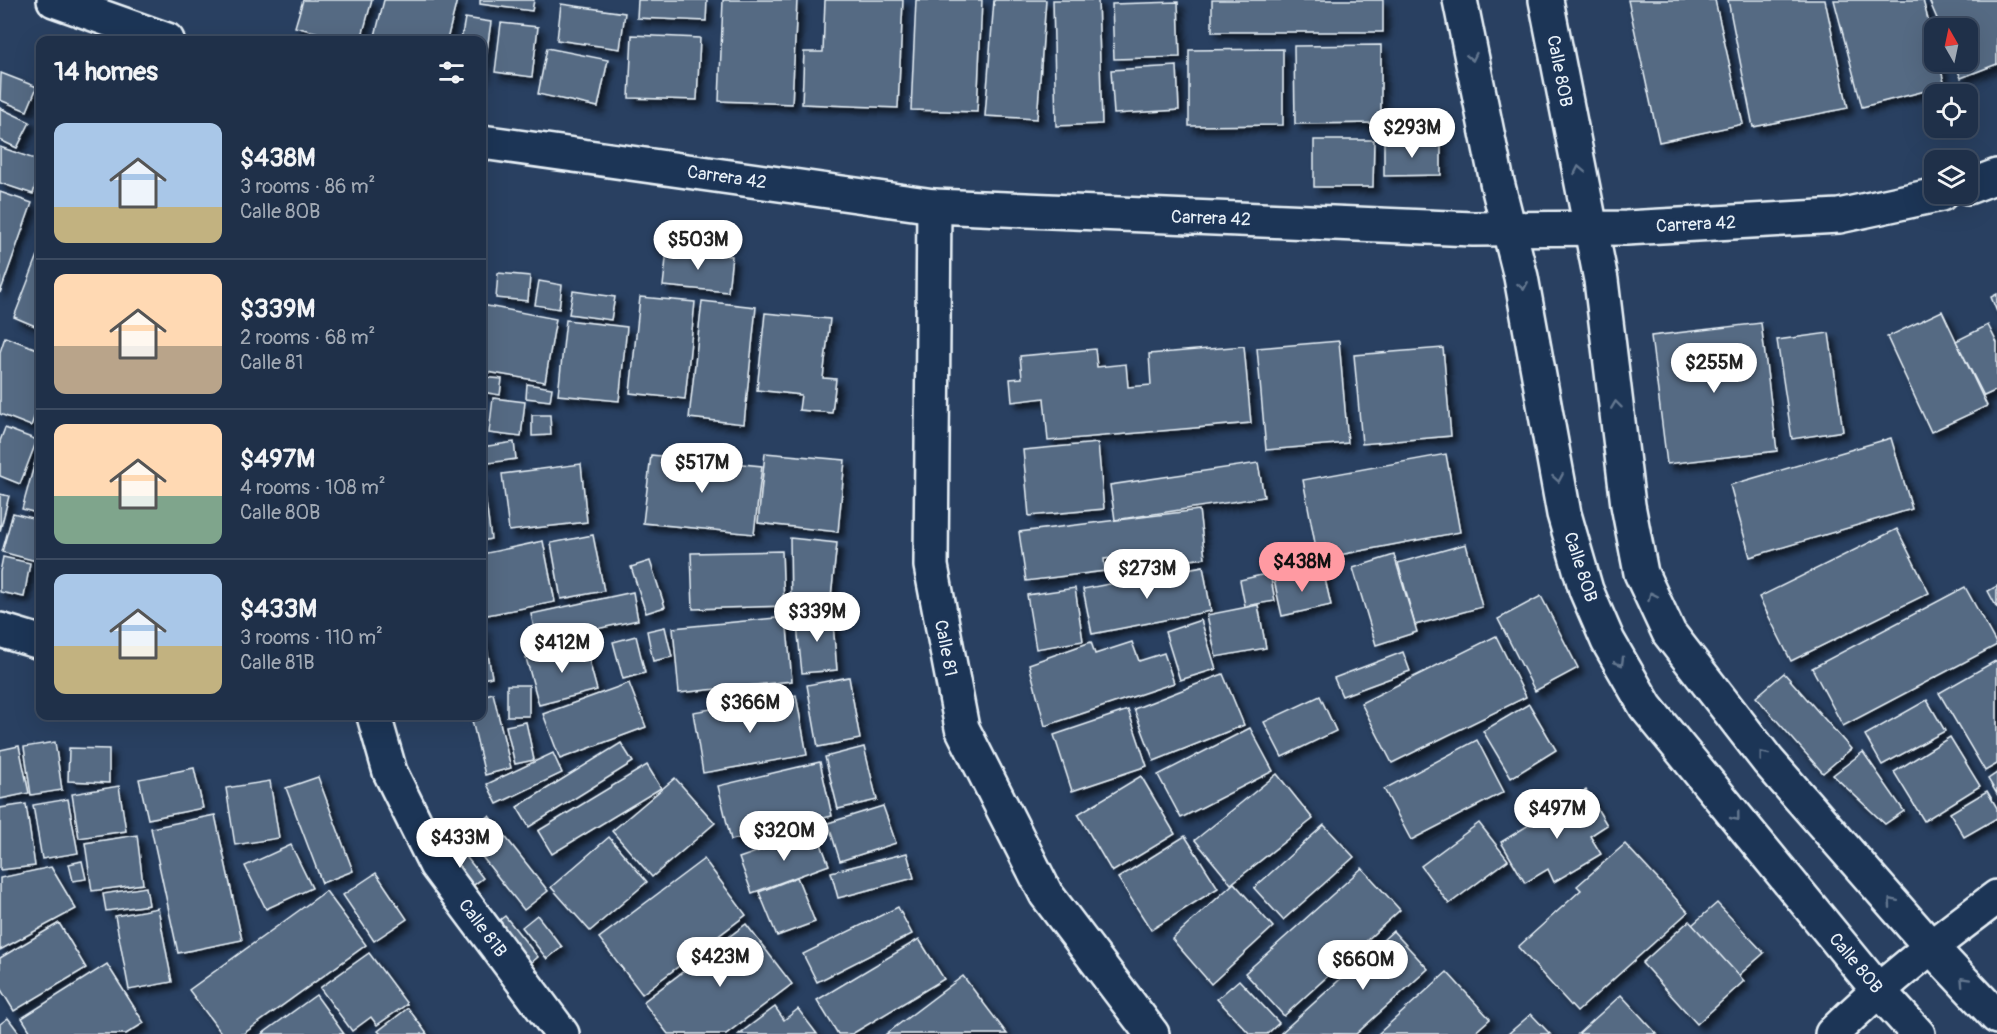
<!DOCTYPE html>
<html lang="en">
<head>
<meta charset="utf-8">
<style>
  :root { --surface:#1f3049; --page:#2c3c53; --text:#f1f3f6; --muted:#a1a9b4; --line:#3c4b61; --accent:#ff9aa2 }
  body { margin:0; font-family:Pangolin,sans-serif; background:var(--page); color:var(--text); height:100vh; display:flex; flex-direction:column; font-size:22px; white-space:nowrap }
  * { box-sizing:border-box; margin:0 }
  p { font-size:20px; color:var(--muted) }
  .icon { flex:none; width:33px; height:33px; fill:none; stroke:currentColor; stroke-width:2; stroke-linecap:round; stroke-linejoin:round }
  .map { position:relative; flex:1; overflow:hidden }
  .details { position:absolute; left:36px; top:36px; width:450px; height:684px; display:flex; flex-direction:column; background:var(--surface); border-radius:12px; box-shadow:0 6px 24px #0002,0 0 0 2px var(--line) }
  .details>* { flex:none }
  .needle { width:39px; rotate:351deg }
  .fabs { position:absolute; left:1924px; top:18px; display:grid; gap:12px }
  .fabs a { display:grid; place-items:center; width:54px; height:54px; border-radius:12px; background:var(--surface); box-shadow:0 6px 24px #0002,0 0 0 2px var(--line); font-size:30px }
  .price { position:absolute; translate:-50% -51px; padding:0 14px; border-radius:21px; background:#fff; color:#222; font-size:20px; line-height:39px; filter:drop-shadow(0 2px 3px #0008) }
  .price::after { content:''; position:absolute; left:50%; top:36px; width:18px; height:14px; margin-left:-9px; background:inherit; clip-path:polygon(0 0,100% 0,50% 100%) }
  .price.active { background:var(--accent); color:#111 }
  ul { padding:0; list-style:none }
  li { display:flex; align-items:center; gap:18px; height:150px; padding:0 18px }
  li+li { border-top:2px solid var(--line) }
  li span { display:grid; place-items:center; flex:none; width:168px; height:120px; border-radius:12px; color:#555 }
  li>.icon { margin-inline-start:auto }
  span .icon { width:72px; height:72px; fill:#fffc; stroke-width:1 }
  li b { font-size:26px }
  h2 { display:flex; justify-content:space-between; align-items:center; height:72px; padding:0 18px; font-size:26px }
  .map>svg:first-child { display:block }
  .building { fill:#556a83; stroke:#e8f1f8; stroke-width:1.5; filter:url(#shadow) }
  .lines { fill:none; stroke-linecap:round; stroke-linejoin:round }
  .street-casing { stroke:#e8f1f8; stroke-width:38 }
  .secondary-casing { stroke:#e8f1f8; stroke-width:38 }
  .street { stroke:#1d3557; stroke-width:33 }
  .secondary { stroke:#1d3557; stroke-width:33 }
  .oneway { stroke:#64778f }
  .labels { text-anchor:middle; stroke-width:6; stroke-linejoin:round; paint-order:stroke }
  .street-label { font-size:18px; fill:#e8f1f8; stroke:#1d3557 }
</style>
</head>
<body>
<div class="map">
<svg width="1997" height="1034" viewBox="0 0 1997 1034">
  <defs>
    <filter id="shadow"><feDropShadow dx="5.5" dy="5.5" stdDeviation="3" flood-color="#0009"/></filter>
  </defs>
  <rect width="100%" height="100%" fill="#294061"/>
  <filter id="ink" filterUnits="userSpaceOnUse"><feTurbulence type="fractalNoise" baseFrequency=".0167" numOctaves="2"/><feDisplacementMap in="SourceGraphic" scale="12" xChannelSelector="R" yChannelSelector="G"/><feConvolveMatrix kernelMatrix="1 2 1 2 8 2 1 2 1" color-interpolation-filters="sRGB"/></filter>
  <g filter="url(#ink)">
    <g class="building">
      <polygon points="303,0 372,0 361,40 347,40 295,27"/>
      <polygon points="384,0 457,0 447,40 374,40"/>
      <polygon points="480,0 534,0 532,11 480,4"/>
      <polygon points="638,0 707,0 706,21 637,18"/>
      <polygon points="723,0 797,0 792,104 719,101"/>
      <polygon points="825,0 903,0 898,108 802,104 804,52 823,52"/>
      <polygon points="916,0 982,0 977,112 911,110"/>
      <polygon points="994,0 1046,0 1037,119 985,116"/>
      <polygon points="1053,0 1098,0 1102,124 1056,126"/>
      <rect x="1212" y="0" width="171" height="32"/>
      <polygon points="1628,0 1715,0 1743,124 1659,142"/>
      <polygon points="1728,0 1825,0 1848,108 1753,127"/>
      <polygon points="1834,0 1923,0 1935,47 1935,62 1939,62 1945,86 1862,107"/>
      <polygon points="1929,0 1997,0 1997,64 1961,78 1954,62 1968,62 1968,28 1941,28"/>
      <polygon points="1178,2 1180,57 1114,59 1112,4"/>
      <polygon points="561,4 625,13 620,49 557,40"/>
      <polygon points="465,18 491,22 483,77 482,76 482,40 461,40"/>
      <polygon points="501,23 538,27 532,77 495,72"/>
      <polygon points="632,35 700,38 697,100 629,98"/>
      <polygon points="1381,45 1381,123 1295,124 1294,46"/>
      <polygon points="547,48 608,60 598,107 538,94"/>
      <polygon points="1283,49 1283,125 1189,126 1189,50"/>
      <polygon points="1177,66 1179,110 1114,114 1111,70"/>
      <polygon points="1,73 37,87 27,111 0,100"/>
      <polygon points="0,108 30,122 17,148 0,140"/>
      <polygon points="1314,140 1374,140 1373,187 1314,187"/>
      <polygon points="1384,142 1441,142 1441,175 1384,176"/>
      <polygon points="0,147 40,161 40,170 33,194 0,183"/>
      <polygon points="0,192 32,203 0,293"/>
      <polygon points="40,250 40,328 14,317"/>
      <polygon points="667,250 732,256 728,292 663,286"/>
      <polygon points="498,273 530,276 528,301 496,298"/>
      <polygon points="539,281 562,285 559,309 535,305"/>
      <polygon points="573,291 615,297 611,320 569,314"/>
      <polygon points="1997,294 1997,312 1991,297"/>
      <polygon points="640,297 695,302 685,399 630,393"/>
      <polygon points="702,301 756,307 744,424 689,418"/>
      <polygon points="482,305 556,319 545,382 482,371"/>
      <polygon points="1942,311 1987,406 1931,432 1887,337"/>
      <polygon points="765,313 830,319 823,378 836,379 832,413 799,410 801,395 757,390"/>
      <polygon points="566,320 627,327 619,401 558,395"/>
      <polygon points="1761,323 1777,451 1667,464 1651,336"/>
      <polygon points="1988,325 1997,343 1997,390 1984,396 1956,341"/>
      <polygon points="1829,333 1843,431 1792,439 1777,340"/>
      <polygon points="5,337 40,350 40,401 31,426 0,414 0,352"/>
      <polygon points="1339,341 1348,443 1266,450 1257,348"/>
      <polygon points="1244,346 1251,423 1048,441 1044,398 1012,402 1010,379 1022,378 1020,356 1095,349 1097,367 1126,364 1128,387 1151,385 1149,354"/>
      <polygon points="1443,348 1451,436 1362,444 1354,355"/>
      <polygon points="482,377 502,379 500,395 482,392"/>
      <polygon points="527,384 552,388 550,401 526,398"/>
      <polygon points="493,398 525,402 521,437 489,433"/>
      <polygon points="532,415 550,415 551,435 532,436"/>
      <polygon points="5,428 37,440 20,484 0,476 0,441"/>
      <polygon points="1891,438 1912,509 1750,557 1730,485"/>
      <polygon points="514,442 516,459 482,464 482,447"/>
      <polygon points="1098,443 1104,509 1029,516 1023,450"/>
      <polygon points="40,444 40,514 22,509"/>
      <polygon points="765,453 845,460 838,532 758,523"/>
      <polygon points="1446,454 1460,532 1318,559 1303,480"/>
      <polygon points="651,455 762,466 754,534 643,523"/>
      <polygon points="1258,463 1264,497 1115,520 1110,485"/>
      <polygon points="581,464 587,522 509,531 502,474"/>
      <polygon points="482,474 491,539 482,541"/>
      <polygon points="0,494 9,496 0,531"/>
      <polygon points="1199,510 1205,558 1129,568 1128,556 1104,559 1105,571 1026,581 1019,532"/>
      <polygon points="13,513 40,520 40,562 2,552"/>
      <polygon points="1897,529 1929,593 1791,661 1759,597"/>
      <polygon points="593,535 604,591 561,599 551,543"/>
      <polygon points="790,538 837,543 830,606 791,604"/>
      <polygon points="543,541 555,602 482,616 482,554"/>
      <polygon points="1466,544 1482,607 1415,625 1398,563"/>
      <polygon points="782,551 784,606 693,609 691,553"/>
      <polygon points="1394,555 1417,632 1376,645 1353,568"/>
      <polygon points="3,557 30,563 24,597 0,592 0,572"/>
      <polygon points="650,561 665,607 646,613 631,567"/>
      <polygon points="1203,566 1211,611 1092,634 1083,589"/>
      <polygon points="1323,570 1331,605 1282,616 1274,580"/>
      <polygon points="1270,573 1275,601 1245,606 1240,580"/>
      <polygon points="1997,586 1997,608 1988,591"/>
      <polygon points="1965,587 1997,645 1843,726 1812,668"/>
      <polygon points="1075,588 1083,641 1036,649 1027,595"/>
      <polygon points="633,592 638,620 537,642 531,614"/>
      <polygon points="1541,596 1578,668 1535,691 1498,619"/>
      <polygon points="1258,605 1266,648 1216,657 1207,615"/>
      <polygon points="832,612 837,670 802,673 796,616"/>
      <polygon points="786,617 792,681 679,693 673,628"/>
      <polygon points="1201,620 1216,669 1180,680 1165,632"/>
      <polygon points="483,625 492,677 482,679 482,626"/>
      <polygon points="665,627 672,657 653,661 647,631"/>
      <polygon points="636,636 645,673 623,679 613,642"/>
      <polygon points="1496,636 1526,697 1392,763 1361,703"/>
      <polygon points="584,642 597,690 539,705 526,658"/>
      <polygon points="1091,642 1095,654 1132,642 1139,661 1164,653 1174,683 1045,726 1029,664"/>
      <polygon points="1403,652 1410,671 1342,696 1334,678"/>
      <polygon points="1997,660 1997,764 1985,771 1939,693"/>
      <polygon points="1784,673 1851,749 1823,773 1756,697"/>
      <polygon points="1223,674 1244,725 1154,761 1134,709"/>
      <polygon points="849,677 860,739 818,747 807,685"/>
      <polygon points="629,683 646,727 560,759 543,714"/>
      <rect x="507" y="685" width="22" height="31"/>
      <polygon points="493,693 511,768 485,775 471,716 482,716 482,696"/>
      <polygon points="796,695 807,755 703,773 693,712"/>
      <polygon points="1320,696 1336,731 1282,757 1264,722"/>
      <polygon points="1927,700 1945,731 1882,765 1865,735"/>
      <polygon points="1529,704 1556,750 1511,778 1483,731"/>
      <polygon points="1128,710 1147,766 1072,791 1054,735"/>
      <polygon points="526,722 534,760 515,764 506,726"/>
      <polygon points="1250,728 1273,771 1181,818 1158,775"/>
      <polygon points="1950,737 1980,786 1924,821 1894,772"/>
      <polygon points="1477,740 1504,792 1411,840 1384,789"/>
      <polygon points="55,742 62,790 31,795 24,747"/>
      <polygon points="621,743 633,762 529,827 517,807"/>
      <polygon points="19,746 29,793 0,799 0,750"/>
      <polygon points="864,747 877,800 838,809 825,757"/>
      <polygon points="69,748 109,749 109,783 68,781"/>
      <polygon points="1863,752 1904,811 1885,824 1833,775"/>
      <polygon points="553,753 562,773 497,804 487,784"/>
      <polygon points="820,762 832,816 731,840 718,786"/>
      <polygon points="647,765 661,788 552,854 538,831"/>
      <polygon points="194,768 203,808 148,819 139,779"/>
      <polygon points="1997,773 1997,794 1988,779"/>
      <polygon points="1277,774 1313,819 1231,884 1195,840"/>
      <polygon points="1141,776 1175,834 1112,872 1078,814"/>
      <polygon points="318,777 353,871 322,883 286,788"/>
      <polygon points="675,778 715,823 652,877 612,831"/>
      <polygon points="270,781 279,838 235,845 226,788"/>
      <polygon points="119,786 126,831 79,838 72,794"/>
      <polygon points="1586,790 1607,825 1590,836 1601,854 1554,882 1548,869 1525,883 1501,842"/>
      <polygon points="1987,791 1997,808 1997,818 1964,837 1950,813"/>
      <polygon points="68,799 78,853 42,859 33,805"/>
      <polygon points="26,804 35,866 0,870 0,808"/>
      <polygon points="883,806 896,843 840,861 828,823"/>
      <polygon points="215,815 242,940 178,953 151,828"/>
      <polygon points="489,816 548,891 524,910 465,835"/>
      <polygon points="1479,823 1508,860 1449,904 1421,866"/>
      <polygon points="1324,825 1354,857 1283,920 1254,888"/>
      <polygon points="816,831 829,865 752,893 739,858"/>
      <polygon points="137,835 143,884 92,891 85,843"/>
      <polygon points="1185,836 1218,888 1151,930 1118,878"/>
      <polygon points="609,837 647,882 590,931 551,887"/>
      <polygon points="1625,844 1688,912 1577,1012 1518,947 1581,890 1577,886"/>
      <polygon points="291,845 312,888 266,909 245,866"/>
      <polygon points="457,845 483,878 463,893 438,860"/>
      <polygon points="907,853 914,878 838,898 831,872"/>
      <polygon points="704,859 746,915 642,994 599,938"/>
      <polygon points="82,861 86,879 73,881 69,864"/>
      <polygon points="51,867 76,909 0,950 0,878"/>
      <polygon points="1362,868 1400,910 1284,1016 1245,973"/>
      <polygon points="376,873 407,919 374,941 343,895"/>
      <polygon points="797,877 815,922 777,936 759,892"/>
      <polygon points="1234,883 1273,927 1211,984 1172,939"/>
      <polygon points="146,887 149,905 106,911 103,894"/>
      <polygon points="326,891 366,945 243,1034 222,1034 189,990"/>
      <polygon points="1717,903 1764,953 1738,976 1692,925"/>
      <polygon points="898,907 912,934 817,982 803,954"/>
      <polygon points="158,908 172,982 129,990 115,916"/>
      <polygon points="537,915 562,947 547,959 522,927"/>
      <polygon points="505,916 538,957 521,971 487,930"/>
      <polygon points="1689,921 1744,981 1697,1024 1642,963"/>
      <polygon points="59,923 86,968 14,1011 0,988 0,958"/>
      <polygon points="746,924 792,984 726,1034 668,1034 643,1002"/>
      <polygon points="1393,931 1428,969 1356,1034 1281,1033"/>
      <polygon points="919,939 944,979 852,1034 838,1034 817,1000"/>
      <polygon points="369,953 407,1004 377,1025 371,1017 352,1031 320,988"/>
      <polygon points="107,964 144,1023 126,1034 32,1034 22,1018"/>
      <polygon points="1447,972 1490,1019 1473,1034 1378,1034"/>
      <polygon points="963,976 1007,1034 886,1034"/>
      <polygon points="1239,980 1279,1023 1267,1034 1250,1034 1217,999"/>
      <polygon points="316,995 344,1034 262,1034"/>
      <polygon points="1621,995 1657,1034 1578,1034"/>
      <polygon points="775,1007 784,1020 798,1009 817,1034 739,1034"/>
      <polygon points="408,1008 427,1034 381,1034 378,1031"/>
      <polygon points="1531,1014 1550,1034 1508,1034"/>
      <polygon points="8,1018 20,1034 0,1034 0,1024"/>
    </g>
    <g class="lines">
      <g class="street-casing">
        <g id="street">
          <polyline points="934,206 931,566 962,728 1046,894 1152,1034"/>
          <polyline points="0,630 40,642"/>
          <polyline points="374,716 390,772 436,865 562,1034"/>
          <path d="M1832,1034C1883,983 1939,940 1997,897"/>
        </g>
      </g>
      <g class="secondary-casing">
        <g id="secondary">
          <polyline points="54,0 167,40"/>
          <polyline points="1460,0 1497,182 1521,277 1564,514 1586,590 1608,641 1646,707 1878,990 1918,1034"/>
          <polyline points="1546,0 1601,280 1628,505 1641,573 1669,633 1768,761 1930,946 1997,1017"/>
          <polyline points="482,142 934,206 1473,229 1626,228 1839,216 1941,194"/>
          <polyline points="1968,187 1997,176"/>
        </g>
      </g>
      <use href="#street" class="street"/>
      <use href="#secondary" class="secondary"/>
    </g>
    <defs><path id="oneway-chevron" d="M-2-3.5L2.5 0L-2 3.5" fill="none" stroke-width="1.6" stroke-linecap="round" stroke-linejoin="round" transform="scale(1.5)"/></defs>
    <g class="oneway">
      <use href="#oneway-chevron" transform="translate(1472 57) rotate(78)"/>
      <use href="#oneway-chevron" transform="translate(1579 170) rotate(-101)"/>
      <use href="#oneway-chevron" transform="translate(1523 286) rotate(80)"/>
      <use href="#oneway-chevron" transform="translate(1616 405) rotate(-97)"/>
      <use href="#oneway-chevron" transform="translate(1558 478) rotate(80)"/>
      <use href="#oneway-chevron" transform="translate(1652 596) rotate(-115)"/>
      <use href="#oneway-chevron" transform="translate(1620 662) rotate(60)"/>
      <use href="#oneway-chevron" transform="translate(1763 755) rotate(-128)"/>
      <use href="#oneway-chevron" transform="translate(1736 817) rotate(51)"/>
      <use href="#oneway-chevron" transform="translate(1892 902) rotate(-131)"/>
      <use href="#oneway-chevron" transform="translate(1964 981) rotate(-133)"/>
    </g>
  </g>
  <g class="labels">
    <g class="street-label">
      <text transform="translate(1560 71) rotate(79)" y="6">Calle 80B</text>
      <text transform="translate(727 177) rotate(8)" y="6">Carrera 42</text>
      <text transform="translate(1211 218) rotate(2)" y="6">Carrera 42</text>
      <text transform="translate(1696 224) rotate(-3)" y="6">Carrera 42</text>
      <text transform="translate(1581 567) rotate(72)" y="6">Calle 80B</text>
      <text transform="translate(946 648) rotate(79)" y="6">Calle 81</text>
      <text transform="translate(483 928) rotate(53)" y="6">Calle 81B</text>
      <text transform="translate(1856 963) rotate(50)" y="6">Calle 80B</text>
    </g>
  </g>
</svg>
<div class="fabs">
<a><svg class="needle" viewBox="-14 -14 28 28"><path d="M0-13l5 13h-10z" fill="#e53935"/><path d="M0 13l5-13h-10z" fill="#a1a9b4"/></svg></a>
<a><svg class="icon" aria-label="locate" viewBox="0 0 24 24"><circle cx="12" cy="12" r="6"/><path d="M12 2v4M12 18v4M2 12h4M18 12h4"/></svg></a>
<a><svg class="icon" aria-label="layers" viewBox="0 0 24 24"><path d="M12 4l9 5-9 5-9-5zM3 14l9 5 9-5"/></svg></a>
</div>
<b class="price" style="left:1412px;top:159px">$293M</b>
<b class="price" style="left:698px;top:271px">$503M</b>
<b class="price" style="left:1714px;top:394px">$255M</b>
<b class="price" style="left:702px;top:494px">$517M</b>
<b class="price active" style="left:1302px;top:593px">$438M</b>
<b class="price" style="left:1147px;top:600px">$273M</b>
<b class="price" style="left:817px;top:643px">$339M</b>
<b class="price" style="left:562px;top:674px">$412M</b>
<b class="price" style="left:750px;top:734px">$366M</b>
<b class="price" style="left:1557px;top:840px">$497M</b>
<b class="price" style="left:784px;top:862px">$320M</b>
<b class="price" style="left:460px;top:869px">$433M</b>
<b class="price" style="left:720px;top:988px">$423M</b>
<b class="price" style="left:1363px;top:991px">$660M</b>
<section class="details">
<h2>14 homes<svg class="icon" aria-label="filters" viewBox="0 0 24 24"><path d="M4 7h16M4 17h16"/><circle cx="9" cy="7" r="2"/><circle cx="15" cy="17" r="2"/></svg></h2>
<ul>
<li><span style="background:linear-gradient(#a9c7e8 70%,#c2b280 0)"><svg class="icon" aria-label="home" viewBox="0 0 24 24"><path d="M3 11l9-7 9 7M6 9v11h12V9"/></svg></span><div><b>$438M</b><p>3 rooms · 86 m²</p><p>Calle 80B</p></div></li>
<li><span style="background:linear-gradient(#ffd9b3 60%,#b9a48a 0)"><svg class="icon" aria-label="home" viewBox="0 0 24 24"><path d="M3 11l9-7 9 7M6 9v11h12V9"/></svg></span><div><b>$339M</b><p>2 rooms · 68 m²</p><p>Calle 81</p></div></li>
<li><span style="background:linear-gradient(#ffd9b3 60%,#7fa58c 0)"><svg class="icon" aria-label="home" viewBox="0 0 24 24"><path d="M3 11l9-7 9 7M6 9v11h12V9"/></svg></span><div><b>$497M</b><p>4 rooms · 108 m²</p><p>Calle 80B</p></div></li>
<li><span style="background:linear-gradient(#a9c7e8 60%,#c2b280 0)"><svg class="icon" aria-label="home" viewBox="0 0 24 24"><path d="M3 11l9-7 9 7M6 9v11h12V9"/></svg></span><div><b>$433M</b><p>3 rooms · 110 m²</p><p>Calle 81B</p></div></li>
</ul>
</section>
</div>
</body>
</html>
